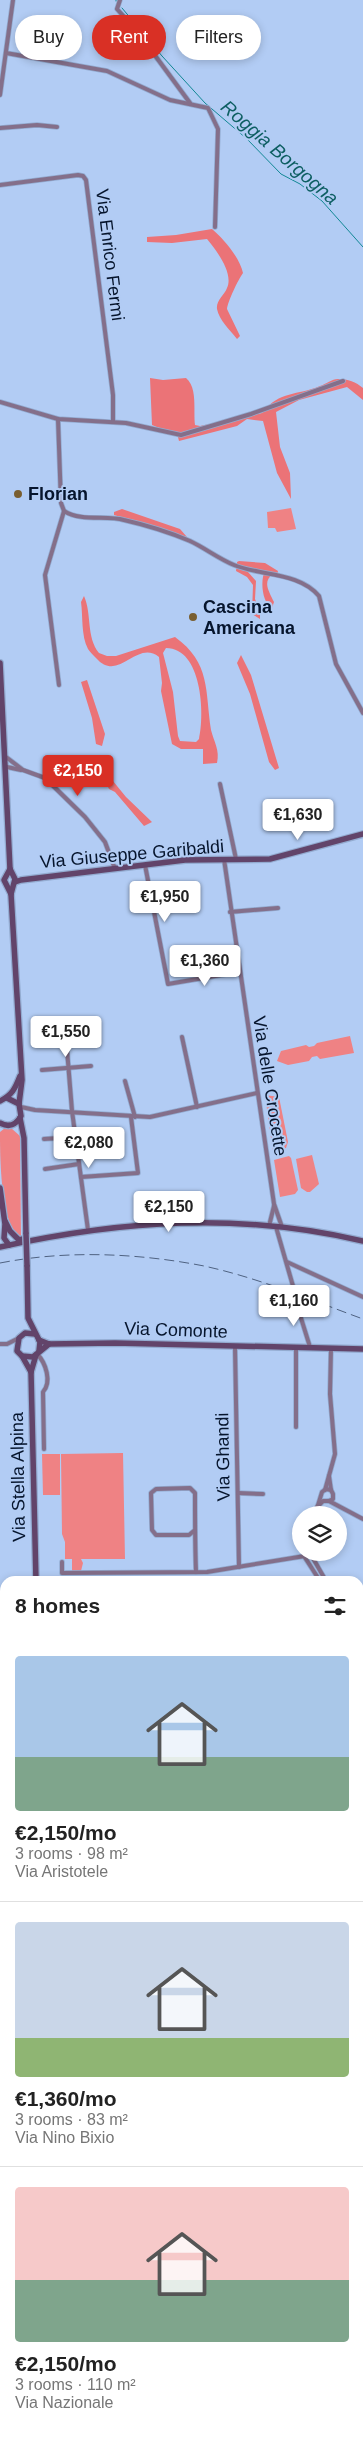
<!DOCTYPE html>
<html lang="en">
<head>
<meta charset="utf-8">
<style>
  :root { --surface:#fff; --page:#f2f2f2; --text:#222; --muted:#767676; --line:#e0e0e0; --accent:#d93025 }
  body { margin:0; font-family:Arial,sans-serif; background:var(--page); color:var(--text); height:100vh; display:flex; flex-direction:column; font-size:19px; white-space:nowrap }
  * { box-sizing:border-box; margin:0 }
  p { font-size:16px; color:var(--muted) }
  .icon { flex:none; width:28px; height:28px; fill:none; stroke:currentColor; stroke-width:2; stroke-linecap:round; stroke-linejoin:round }
  .map { position:relative; flex:1; overflow:hidden }
  .panel { position:absolute; left:0px; top:1576px; width:364px; height:866px; display:flex; flex-direction:column; background:var(--surface); border-radius:15px 15px 0 0; box-shadow:0 2px 8px #0003 }
  .panel>* { flex:none }
  .guide { position:absolute; left:15px; top:15px; width:334px; height:45px; display:flex; gap:10px }
  .fabs { position:absolute; left:292px; top:1506px; display:grid; gap:10px }
  .fabs a { display:grid; place-items:center; width:55px; height:55px; border-radius:50%; background:var(--surface); box-shadow:0 2px 8px #0003; font-size:25px }
  .price { position:absolute; translate:-50% -42px; padding:0 11px; border-radius:5px; background:#fff; color:#222; font-size:16px; line-height:32px; filter:drop-shadow(0 1px 2px #0008) }
  .price::after { content:''; position:absolute; left:50%; top:30px; width:15px; height:11px; margin-left:-8px; background:inherit; clip-path:polygon(0 0,100% 0,50% 100%) }
  .price.current { background:var(--accent); color:#fff }
  ul { padding:0; list-style:none }
  li { display:grid; align-content:center; gap:10px; height:265px; padding:0 15px }
  li+li { border-top:1px solid var(--line) }
  li span { display:grid; place-items:center; height:155px; border-radius:5px; color:#555 }
  li>.icon { margin-inline-start:auto }
  span .icon { width:90px; height:90px; fill:#fffc; stroke-width:1 }
  li b { font-size:21px }
  h2 { display:flex; justify-content:space-between; align-items:center; height:60px; padding:0 15px; font-size:21px }
  .tag { padding:0 18px; border-radius:22px; background:var(--surface); box-shadow:0 2px 8px #0003; font-size:18px; line-height:45px }
  .tag.current { background:var(--accent); color:#fff }
  .map>svg:first-child { display:block }
  .green { fill:#ef8284 }
  .forest { fill:#eb7377; fill-rule:evenodd }
  .lines { fill:none; stroke-linecap:round; stroke-linejoin:round }
  .stream { stroke:#128895; stroke-width:1 }
  .street-casing { stroke:#93abd0; stroke-width:5.5 }
  .secondary-casing { stroke:#93abd0; stroke-width:8 }
  .highway-casing { stroke:#93abd0; stroke-width:9 }
  .street { stroke:#846f8a; stroke-width:4 }
  .secondary { stroke:#62446a; stroke-width:5.5 }
  .highway { stroke:#34063e; stroke-width:7 }
  .rail { stroke:#4f6281; stroke-width:1; stroke-dasharray:10 5; stroke-linecap:butt }
  .secondary-bridge-casing { stroke:#93abd0; stroke-width:8; stroke-linecap:butt }
  .secondary-bridge { stroke:#62446a; stroke-width:5.5 }
  .poi-dot { fill:#795e30; stroke:#b2ccf4; stroke-width:2 }
  .labels { text-anchor:middle; stroke-width:4; stroke-linejoin:round; paint-order:stroke }
  .street-label { font-size:18px; fill:#06152d; stroke:#b2ccf4 }
  .poi-label { font-size:18px; font-weight:bold; fill:#06152d; stroke:#b2ccf4; text-anchor:start }
  .water-label { font-size:19px; font-style:italic; fill:#0e5f63; stroke:#b2ccf4 }
</style>
</head>
<body>
<div class="map">
<svg width="363" height="2442" viewBox="0 0 363 2442">
  <rect width="100%" height="100%" fill="#b2ccf4"/>
  <g class="green">
    <polygon points="291,508 296,529 277,532 275,528 268,528 267,512"/>
    <polygon points="350,1036 354,1053 320,1059 317,1056 312,1057 309,1061 288,1065 277,1061 281,1051 306,1045 309,1047 314,1046 317,1043"/>
    <polygon points="265,1095 279,1097 288,1142 286,1148 273,1152"/>
    <path d="M5,1128H11L20,1136L21,1238C0,1228 0,1154 0,1132Z"/>
    <polygon points="312,1155 319,1184 310,1192 307,1192 301,1188 296,1159"/>
    <polygon points="289,1156 291,1158 298,1190 295,1194 280,1197 274,1160"/>
    <polygon points="123,1453 125,1559 81,1559 83,1563 81,1571 72,1571 72,1559 65,1559 65,1542 62,1534 61,1454"/>
    <polygon points="42,1454 60,1454 60,1495 43,1495"/>
  </g>
  <g class="forest">
    <path d="M212,229C223,238 240,258 243,273C238,280 228,301 227,309L240,336L237,339C230,330 219,320 217,309C216,300 224,296 227,288C234,273 216,250 207,239L172,243L147,242V237L176,235Z"/>
    <path d="M150,378L163,380L186,378C198,388 193,411 195,425L200,426L262,413C280,390 297,396 320,386C326,384 332,379 338,379C348,379 356,382 363,388V400L347,387L299,400L276,412L280,447L290,473L291,499L277,473L263,421L247,419L237,426L179,441L177,433L164,430L152,425Z"/>
    <polygon points="122,509 180,529 187,537 114,515 114,512"/>
    <path d="M239,561L265,563L278,571L277,575L273,574C262,582 269,591 274,602L272,608C262,603 260,580 265,571L248,568V572L256,581L255,599L260,612V619L252,614L253,585L247,577L236,571L237,562Z"/>
    <path d="M84,596C92,614 86,637 99,653L107,656H116L175,637C211,663 205,691 211,730C214,742 220,750 217,763L203,764V749H181L172,744L161,691L162,683L159,657C136,639 119,684 96,658C93,655 90,652 88,649C81,636 83,616 81,602ZM166,648C202,648 205,714 199,739L196,742L180,741L178,736L173,692L163,653Z"/>
    <polygon points="241,655 251,675 279,768 275,770 269,762 250,694 237,663"/>
    <polygon points="87,680 105,734 102,746 96,744 92,718 81,682"/>
    <polygon points="100,770 104,770 126,797 152,822 144,826 115,792 109,789"/>
  </g>
  <g class="lines">
    <g class="stream">
      <polyline points="116,0 116,1"/>
      <polyline points="122,8 162,56 205,103 247,139 281,174 300,184 322,201 363,247"/>
    </g>
    <g class="street-casing">
      <g id="street">
        <polyline points="120,0 117,9 137,31 190,103"/>
        <polyline points="6,53 107,71 170,100 208,108 218,129 215,227"/>
        <polyline points="0,95 13,0"/>
        <polyline points="0,128 37,125 57,127"/>
        <polyline points="0,185 78,175 83,176 86,180 113,395 113,421"/>
        <polyline points="0,402 58,419 126,423 181,435 251,414 343,381"/>
        <path d="M58,419L61,503L64,511C81,522 106,515 124,520C146,525 169,532 190,541C205,548 219,559 234,565C261,576 299,572 319,596L336,664L363,713"/>
        <polyline points="59,685 45,575 64,511"/>
        <polyline points="6,757 23,770 45,778 85,817 105,842 115,869"/>
        <polyline points="7,767 21,770"/>
        <polyline points="220,784 236,859"/>
        <polyline points="224,859 274,1204 282,1227"/>
        <polyline points="145,865 168,984 239,972"/>
        <polyline points="230,912 278,908"/>
        <polyline points="39,1028 65,1025 72,1111 88,1230"/>
        <polyline points="182,1037 197,1107"/>
        <polyline points="42,1070 91,1066"/>
        <polyline points="125,1081 135,1117"/>
        <polyline points="21,1107 35,1110 150,1117 257,1093"/>
        <polyline points="44,1139 76,1137"/>
        <polyline points="45,1169 79,1164"/>
        <polyline points="81,1177 138,1173 131,1117"/>
        <polyline points="269,1226 274,1206"/>
        <polyline points="276,1227 293,1286"/>
        <polyline points="287,1262 363,1297"/>
        <polyline points="296,1302 310,1347"/>
        <polyline points="0,1344 7,1344 19,1338"/>
        <polyline points="235,1347 239,1567"/>
        <path d="M37,1354C46,1363 52,1382 43,1392L44,1449"/>
        <polyline points="296,1427 296,1347"/>
        <polyline points="329,1476 331,1490"/>
        <polyline points="325,1490 335,1454 330,1394 331,1348"/>
        <polyline points="238,1493 263,1494"/>
        <polyline points="317,1507 323,1501 329,1501 363,1519"/>
        <polyline points="315,1515 322,1492 326,1489 331,1490 333,1494 333,1499 329,1501"/>
        <path d="M195,1530L189,1535H156L152,1530L151,1493L156,1489L190,1488L195,1493C195,1519 195,1546 196,1572"/>
        <polyline points="310,1553 326,1581"/>
        <polyline points="304,1556 320,1581"/>
        <polyline points="62,1562 62,1573 207,1572 311,1555"/>
        <polyline points="0,1946 5,1945"/>
        <polyline points="0,1991 5,1992"/>
        <polyline points="0,2015 5,2015"/>
      </g>
    </g>
    <g class="secondary-casing">
      <g id="secondary">
        <polyline points="0,663 10,869 15,879 11,894 22,1080 19,1104"/>
        <polyline points="10,869 4,880 11,894"/>
        <polyline points="15,882 21,880 185,860 270,859 363,834"/>
        <path d="M0,1101C12,1095 15,1089 20,1076"/>
        <polyline points="20,1118 24,1138 26,1234"/>
        <path d="M0,1123C9,1128 16,1125 21,1116L19,1104L7,1098"/>
        <polyline points="0,1188 5,1224 4,1238 9,1245"/>
        <polyline points="5,1221 10,1231 19,1240 23,1239"/>
        <path d="M0,1247C123,1220 239,1212 363,1241"/>
        <polyline points="27,1265 28,1318 40,1342 39,1351"/>
        <polyline points="35,1334 25,1333 19,1338 17,1351 22,1356 33,1357 49,1344"/>
        <polyline points="39,1340 49,1344 115,1343 363,1349"/>
        <polyline points="36,1355 31,1372 36,1581"/>
        <polyline points="22,1356 31,1372"/>
        <polyline points="0,1907 5,1910"/>
        <polyline points="359,2064 363,2067"/>
      </g>
    </g>
    <g class="highway-casing">
      <g id="highway">
        <polyline points="359,1867 363,1864"/>
        <polyline points="359,1883 363,1880"/>
        <polyline points="0,2413 5,2404"/>
        <polyline points="0,2436 5,2424"/>
      </g>
    </g>
    <use href="#street" class="street"/>
    <use href="#secondary" class="secondary"/>
    <use href="#highway" class="highway"/>
    <path class="rail" d="M0,1263C66,1250 138,1253 204,1266C259,1278 311,1300 363,1319"/>
    <g class="secondary-bridge-casing">
      <polyline id="secondary-bridge" points="26,1234 27,1265"/>
    </g>
    <use href="#secondary-bridge" class="secondary-bridge"/>
  </g>
  <g class="poi-dot">
    <circle cx="18" cy="494" r="5"/>
    <circle cx="193" cy="617" r="5"/>
  </g>
  <g class="labels">
    <g class="street-label">
      <text transform="translate(110 255) rotate(83)" y="6">Via Enrico Fermi</text>
      <text transform="translate(132 854) rotate(-5)" y="6">Via Giuseppe Garibaldi</text>
      <text transform="translate(270 1086) rotate(81)" y="6">Via delle Crocette</text>
      <text transform="translate(176 1330) rotate(2)" y="6">Via Comonte</text>
      <text transform="translate(223 1457) rotate(-91)" y="6">Via Ghandi</text>
      <text transform="translate(18 1477) rotate(-91)" y="6">Via Stella Alpina</text>
    </g>
    <g class="poi-label">
      <text x="28" y="500">Florian</text>
      <text x="203" y="613">Cascina<tspan x="203" dy="21">Americana</tspan></text>
    </g>
    <g class="water-label">
      <text transform="translate(280 152) rotate(41)" y="7">Roggia Borgogna</text>
    </g>
  </g>
</svg>
<div class="fabs">
<a><svg class="icon" aria-label="layers" viewBox="0 0 24 24"><path d="M12 4l9 5-9 5-9-5zM3 14l9 5 9-5"/></svg></a>
</div>
<b class="price current" style="left:78px;top:797px">€2,150</b>
<b class="price" style="left:298px;top:841px">€1,630</b>
<b class="price" style="left:165px;top:923px">€1,950</b>
<b class="price" style="left:205px;top:987px">€1,360</b>
<b class="price" style="left:66px;top:1058px">€1,550</b>
<b class="price" style="left:89px;top:1169px">€2,080</b>
<b class="price" style="left:169px;top:1233px">€2,150</b>
<b class="price" style="left:294px;top:1327px">€1,160</b>
<div class="guide">
<a class="tag">Buy</a>
<a class="tag current">Rent</a>
<a class="tag">Filters</a>
</div>
<section class="panel">
<h2>8 homes<svg class="icon" aria-label="filters" viewBox="0 0 24 24"><path d="M4 7h16M4 17h16"/><circle cx="9" cy="7" r="2"/><circle cx="15" cy="17" r="2"/></svg></h2>
<ul>
<li><span style="background:linear-gradient(#a9c7e8 65%,#7fa58c 0)"><svg class="icon" aria-label="home" viewBox="0 0 24 24"><path d="M3 11l9-7 9 7M6 9v11h12V9"/></svg></span><div><b>€2,150/mo</b><p>3 rooms · 98 m²</p><p>Via Aristotele</p></div></li>
<li><span style="background:linear-gradient(#c9d6e8 75%,#8fb573 0)"><svg class="icon" aria-label="home" viewBox="0 0 24 24"><path d="M3 11l9-7 9 7M6 9v11h12V9"/></svg></span><div><b>€1,360/mo</b><p>3 rooms · 83 m²</p><p>Via Nino Bixio</p></div></li>
<li><span style="background:linear-gradient(#f6c9c9 60%,#7fa58c 0)"><svg class="icon" aria-label="home" viewBox="0 0 24 24"><path d="M3 11l9-7 9 7M6 9v11h12V9"/></svg></span><div><b>€2,150/mo</b><p>3 rooms · 110 m²</p><p>Via Nazionale</p></div></li>
</ul>
</section>
</div>
</body>
</html>
